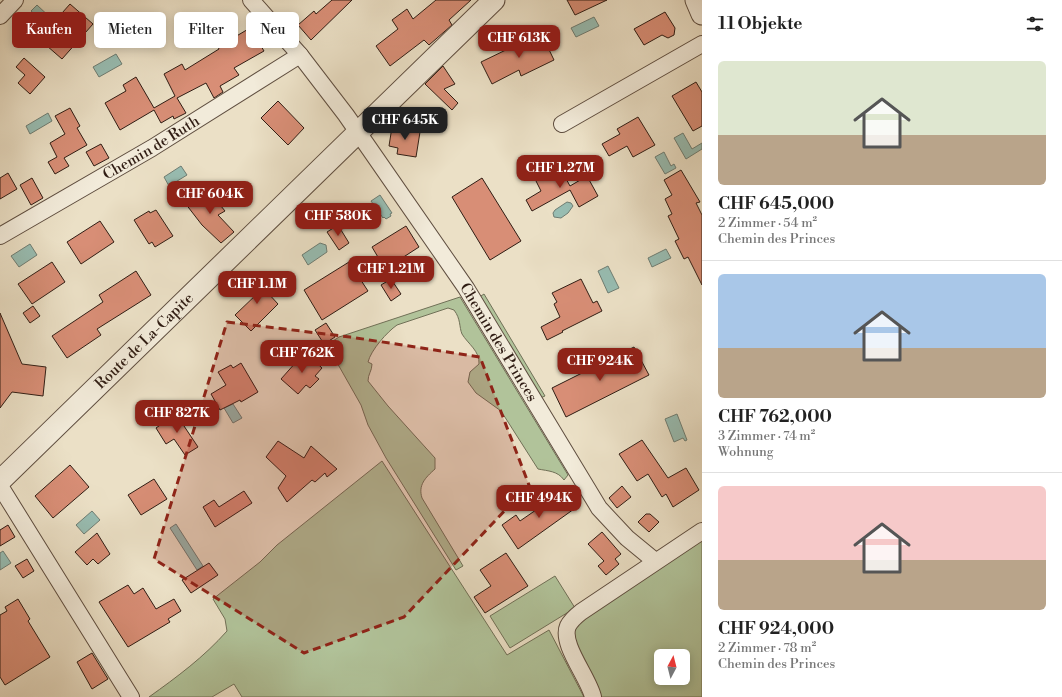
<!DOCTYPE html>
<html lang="de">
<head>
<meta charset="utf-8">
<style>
  :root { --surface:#fff; --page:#f6f6f6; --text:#222; --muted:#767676; --line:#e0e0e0; --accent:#8f2418 }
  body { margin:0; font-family:"Libre Bodoni",serif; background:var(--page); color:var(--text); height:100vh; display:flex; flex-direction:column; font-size:15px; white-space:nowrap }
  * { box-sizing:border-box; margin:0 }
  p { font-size:13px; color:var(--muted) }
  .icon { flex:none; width:22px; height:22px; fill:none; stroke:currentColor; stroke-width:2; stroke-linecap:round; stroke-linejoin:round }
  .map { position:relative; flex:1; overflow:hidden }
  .details { display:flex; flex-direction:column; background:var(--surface); width:360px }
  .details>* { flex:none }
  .banner { position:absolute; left:12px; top:12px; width:380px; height:36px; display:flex; gap:8px }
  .needle { width:26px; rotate:7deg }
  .buttons { position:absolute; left:654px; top:649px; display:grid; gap:8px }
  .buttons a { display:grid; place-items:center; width:36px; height:36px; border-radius:6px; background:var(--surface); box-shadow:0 2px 10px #0003; font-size:20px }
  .price { position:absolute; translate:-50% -34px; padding:0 9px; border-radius:8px; background:var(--accent); color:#fff; font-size:13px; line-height:26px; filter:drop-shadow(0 1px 2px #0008) }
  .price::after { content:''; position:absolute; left:50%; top:24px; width:12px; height:9px; margin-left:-6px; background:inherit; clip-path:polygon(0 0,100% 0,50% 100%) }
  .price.on { background:#222; color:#fff }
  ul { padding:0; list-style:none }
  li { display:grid; align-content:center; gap:8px; height:212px; padding:0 16px }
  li+li { border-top:1px solid var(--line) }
  li span { display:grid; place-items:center; height:124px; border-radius:6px; color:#555 }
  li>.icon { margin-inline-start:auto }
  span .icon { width:72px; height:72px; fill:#fffc; stroke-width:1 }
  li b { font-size:17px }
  h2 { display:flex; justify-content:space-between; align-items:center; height:48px; padding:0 16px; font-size:17px }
  .pill { padding:0 14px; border-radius:6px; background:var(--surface); box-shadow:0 2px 10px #0003; font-size:14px; line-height:36px }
  .pill.on { background:var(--accent); color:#fff }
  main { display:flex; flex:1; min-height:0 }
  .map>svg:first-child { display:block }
  .green { fill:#b1c39a; stroke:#707057; fill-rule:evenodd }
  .water { fill:#98bdb2; stroke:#6e7d73 }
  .building { fill:#d88e76; stroke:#301d14 }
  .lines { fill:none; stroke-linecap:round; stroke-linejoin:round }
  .minor-casing { stroke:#5f4e40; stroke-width:18 }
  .tertiary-casing { stroke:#5f4e40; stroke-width:23 }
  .minor { stroke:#f2ebda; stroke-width:16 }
  .tertiary { stroke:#f2ebda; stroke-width:21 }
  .marked { fill:#8f2418; fill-opacity:0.2; stroke:#8f2418; stroke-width:3; stroke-dasharray:8 5; stroke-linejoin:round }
  .labels { text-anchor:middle; stroke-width:3.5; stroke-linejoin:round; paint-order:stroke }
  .street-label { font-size:15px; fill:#301d14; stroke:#f2ebda }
</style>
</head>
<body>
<main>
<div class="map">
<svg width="702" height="697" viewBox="0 0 702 697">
  <rect width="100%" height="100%" fill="#ebe0c6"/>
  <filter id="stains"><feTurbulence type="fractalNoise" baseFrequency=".005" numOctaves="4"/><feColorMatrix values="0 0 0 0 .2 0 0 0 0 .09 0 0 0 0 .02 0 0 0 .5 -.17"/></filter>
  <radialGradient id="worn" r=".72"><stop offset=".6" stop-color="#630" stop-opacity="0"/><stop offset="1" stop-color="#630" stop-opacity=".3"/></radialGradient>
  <g class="green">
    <polygon points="484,294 545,396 538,399 478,298"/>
    <path d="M460,297L568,475L564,480C558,471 548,471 538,469L501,411L476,393L468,382L470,372L479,364C480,351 468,344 462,334C459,327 461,319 454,310L448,308L397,325C387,332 371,350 368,362L372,364C372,371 368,374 368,381L388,406L435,458V469C425,478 418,485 422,498L463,566L456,570L386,458L368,425L361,405L327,345L339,337Z"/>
    <path d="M382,461L507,655L549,630L584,697H242L234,684L212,697H149C177,677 204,657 227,631L225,619L213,599L260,562L277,545Z"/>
    <path d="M702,539V697H600L573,639L575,623ZM661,656H683V678H661Z"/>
    <polygon points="555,576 575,608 510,648 490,616"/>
  </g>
  <g class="water">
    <polygon points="37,5 53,20 48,26 31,11"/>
    <polygon points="594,17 599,26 576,37 571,28"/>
    <polygon points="116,54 122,64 99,77 93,67"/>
    <polygon points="48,113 52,121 30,134 26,126"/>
    <polygon points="683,133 692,149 702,143 702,149 686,159 674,138"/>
    <polygon points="664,152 671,166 674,164 676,168 665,174 655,157"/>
    <polygon points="181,166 187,175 169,186 164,177"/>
    <polygon points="380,195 392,213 390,214 391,216 386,219 384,217 383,218 371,201"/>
    <polygon points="567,202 571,203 573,206 568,213 561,218 554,217 553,213 555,210"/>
    <polygon points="320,243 326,245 327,252 308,265 302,255"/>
    <polygon points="30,244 37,255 19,267 11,256"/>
    <polygon points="666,249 671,258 652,267 648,258"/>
    <polygon points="608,266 619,288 608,293 598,271"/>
    <polygon points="233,404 242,418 233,423 224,408"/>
    <polygon points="677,414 687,440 685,441 683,438 674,442 665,419"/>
    <polygon points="92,511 100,520 84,534 76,525"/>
    <polygon points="176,524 203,566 197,570 170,528"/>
    <polygon points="3,551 11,563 0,570 0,553"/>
  </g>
  <g class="building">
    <polygon points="332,0 352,0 311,40 298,25 314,11 316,14"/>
    <polygon points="436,0 471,0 449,20 452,25 429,45 424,40 390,66 376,46 398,29 392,20 407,9 413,19"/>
    <polygon points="567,0 607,0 575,15"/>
    <polygon points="70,4 93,24 62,59 39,39"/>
    <polygon points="665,12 675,28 674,35 668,38 662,35 644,45 634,29"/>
    <polygon points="250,28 264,51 234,68 239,75 220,86 223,92 214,98 206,83 177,98 186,113 174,119 173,116 161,123 154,110 120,130 105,103 126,91 123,85 136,77 154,108 175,96 164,74 182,64 185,70 219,49 218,47"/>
    <polygon points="541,33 554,60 521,76 519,70 492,84 481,62"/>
    <polygon points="24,58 45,77 30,94 18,83 25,75 16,67"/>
    <polygon points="443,66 455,84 444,89 458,103 452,110 425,84"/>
    <polygon points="696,82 702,92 702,126 693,131 672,96"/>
    <polygon points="278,101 304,128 288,145 261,118"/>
    <polygon points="70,108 80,126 77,128 87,145 64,158 69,166 55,174 48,162 57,157 50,143 65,134 55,116"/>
    <polygon points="638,117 655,145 633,157 627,146 609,156 602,144 620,134 617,129"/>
    <polygon points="392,127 420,132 416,157 397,154 398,148 389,146"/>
    <polygon points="101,144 109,158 94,166 86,152"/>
    <polygon points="558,164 570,186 587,176 598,196 579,207 570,190 532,211 526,200 541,191 534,177"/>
    <polygon points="681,170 700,202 696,203 702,215 702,285 688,257 684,259 675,241 679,239 668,216 672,214 665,199 672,195 664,180"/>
    <polygon points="8,173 17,189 0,199 0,178"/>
    <polygon points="32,178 43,198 31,205 20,185"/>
    <polygon points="482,178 521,241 490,260 452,197"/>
    <polygon points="208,190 225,211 218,215 234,232 221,243 202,225 185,203"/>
    <polygon points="156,210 173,236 155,247 152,242 149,244 134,220 149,211 150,213"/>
    <polygon points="100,221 114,242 81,264 67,242"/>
    <polygon points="338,225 349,243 339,250 327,232"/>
    <polygon points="406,226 419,247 385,269 372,247"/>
    <polygon points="52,262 65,282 32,304 18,284"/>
    <polygon points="349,262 368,291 322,320 304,290"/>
    <polygon points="136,271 151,295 97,329 101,335 67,358 52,336 103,302 99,295"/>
    <polygon points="257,275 271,288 267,292 278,304 251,331 235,315 259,292 249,283"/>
    <polygon points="391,279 401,294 391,301 381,285"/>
    <polygon points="581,279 593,303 597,301 602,311 562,331 563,332 547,340 541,327 560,317 554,304 557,302 552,293"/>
    <polygon points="33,306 40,316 30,323 23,313"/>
    <polygon points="0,313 22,364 46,367 43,396 12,392 0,408"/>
    <polygon points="326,323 335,337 324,344 315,330"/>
    <polygon points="634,347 649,375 566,417 552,388"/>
    <polygon points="305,352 322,368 315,376 319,379 310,388 306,385 298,394 281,379"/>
    <polygon points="241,363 258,392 241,402 240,400 220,410 211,394 226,385 218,372 231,365 233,368"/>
    <polygon points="176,414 198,447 185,455 174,439 166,444 156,428"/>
    <polygon points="642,440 668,478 686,468 699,490 673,507 666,494 662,497 648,474 637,481 619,454"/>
    <polygon points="278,441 304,458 311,446 337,469 327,477 325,473 315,482 312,480 287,502 278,488 286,476 266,457"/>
    <polygon points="70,465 89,487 53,518 35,496"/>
    <polygon points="154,479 167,499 141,515 128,495"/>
    <polygon points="559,486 574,509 518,549 502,525 516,515 520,521 549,501 545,495"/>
    <polygon points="622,486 631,497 617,508 609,498"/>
    <polygon points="244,491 252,503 215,527 203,507 214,500 219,507"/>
    <polygon points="646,514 650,514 659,522 649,532 638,522"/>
    <polygon points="8,525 15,537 0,546 0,530"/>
    <polygon points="602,532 621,554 615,559 619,564 606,575 598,566 604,561 588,544"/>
    <polygon points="97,533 110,554 98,564 93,559 87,565 75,552"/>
    <polygon points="506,553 528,586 485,613 474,597 491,586 480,570"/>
    <polygon points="27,559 34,571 23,578 15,566"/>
    <polygon points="209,563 218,575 191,593 182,580"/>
    <polygon points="128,585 134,594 143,588 156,609 174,599 181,611 168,619 170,622 128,647 99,602"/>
    <polygon points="18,599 30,619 28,621 50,657 5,685 0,677 0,615 7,611 5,607"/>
    <polygon points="92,653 108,679 92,689 77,662"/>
  </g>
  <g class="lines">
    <g class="minor-casing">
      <g id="minor">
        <path id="s1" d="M251,0L300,55L346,115L466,288L599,508L627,538L655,561"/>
        <polyline points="0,16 15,0"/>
        <polyline points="562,124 702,44"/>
        <path id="s2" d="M0,236L152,148L300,55"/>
        <polyline points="0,486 131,697"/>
        <path d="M593,697C589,678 560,644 568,626C571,620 576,616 581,612L702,531"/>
      </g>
    </g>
    <g class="tertiary-casing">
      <g id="tertiary">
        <polyline points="696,0 702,14"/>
        <path id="s3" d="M0,481L494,0"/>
      </g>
    </g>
    <use href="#minor" class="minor"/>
    <use href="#tertiary" class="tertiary"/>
  </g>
  <path class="marked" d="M227,322L350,337L480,357L529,485L404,617L304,653L154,559Z"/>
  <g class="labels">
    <g class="street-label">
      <text dy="5" stroke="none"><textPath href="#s2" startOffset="175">Chemin de Ruth</textPath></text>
      <text dy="5" stroke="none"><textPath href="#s3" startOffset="201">Route de La-Capite</textPath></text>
      <text dy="5" stroke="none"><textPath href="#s1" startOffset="423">Chemin des Princes</textPath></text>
    </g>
  </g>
  <rect width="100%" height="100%" filter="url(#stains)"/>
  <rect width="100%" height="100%" fill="url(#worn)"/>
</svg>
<div class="buttons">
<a><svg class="needle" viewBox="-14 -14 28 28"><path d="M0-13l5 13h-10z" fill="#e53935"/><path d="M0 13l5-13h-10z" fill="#767676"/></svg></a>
</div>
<b class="price" style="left:519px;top:59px">CHF 613K</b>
<b class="price on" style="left:405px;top:141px">CHF 645K</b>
<b class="price" style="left:560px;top:189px">CHF 1.27M</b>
<b class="price" style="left:210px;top:215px">CHF 604K</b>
<b class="price" style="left:338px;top:237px">CHF 580K</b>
<b class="price" style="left:391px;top:290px">CHF 1.21M</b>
<b class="price" style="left:257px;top:305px">CHF 1.1M</b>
<b class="price" style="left:302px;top:374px">CHF 762K</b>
<b class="price" style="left:600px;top:382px">CHF 924K</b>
<b class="price" style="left:177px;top:434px">CHF 827K</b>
<b class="price" style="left:539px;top:519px">CHF 494K</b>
<div class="banner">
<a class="pill on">Kaufen</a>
<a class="pill">Mieten</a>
<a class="pill">Filter</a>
<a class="pill">Neu</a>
</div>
</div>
<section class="details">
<h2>11 Objekte<svg class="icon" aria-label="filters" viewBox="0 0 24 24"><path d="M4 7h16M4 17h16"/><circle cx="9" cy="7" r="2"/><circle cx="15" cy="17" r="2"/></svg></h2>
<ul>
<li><span style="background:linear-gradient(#dfe7d0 60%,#b9a48a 0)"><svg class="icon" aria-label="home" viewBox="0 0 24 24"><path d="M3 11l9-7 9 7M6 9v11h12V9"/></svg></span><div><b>CHF 645,000</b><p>2 Zimmer · 54 m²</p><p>Chemin des Princes</p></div></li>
<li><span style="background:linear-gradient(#a9c7e8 60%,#b9a48a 0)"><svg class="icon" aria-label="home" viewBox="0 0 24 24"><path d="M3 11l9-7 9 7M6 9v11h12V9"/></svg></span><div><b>CHF 762,000</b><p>3 Zimmer · 74 m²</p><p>Wohnung</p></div></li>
<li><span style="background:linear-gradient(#f6c9c9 60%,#b9a48a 0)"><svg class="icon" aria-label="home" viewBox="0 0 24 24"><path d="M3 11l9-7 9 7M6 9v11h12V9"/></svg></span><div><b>CHF 924,000</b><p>2 Zimmer · 78 m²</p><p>Chemin des Princes</p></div></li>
</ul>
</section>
</main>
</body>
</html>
